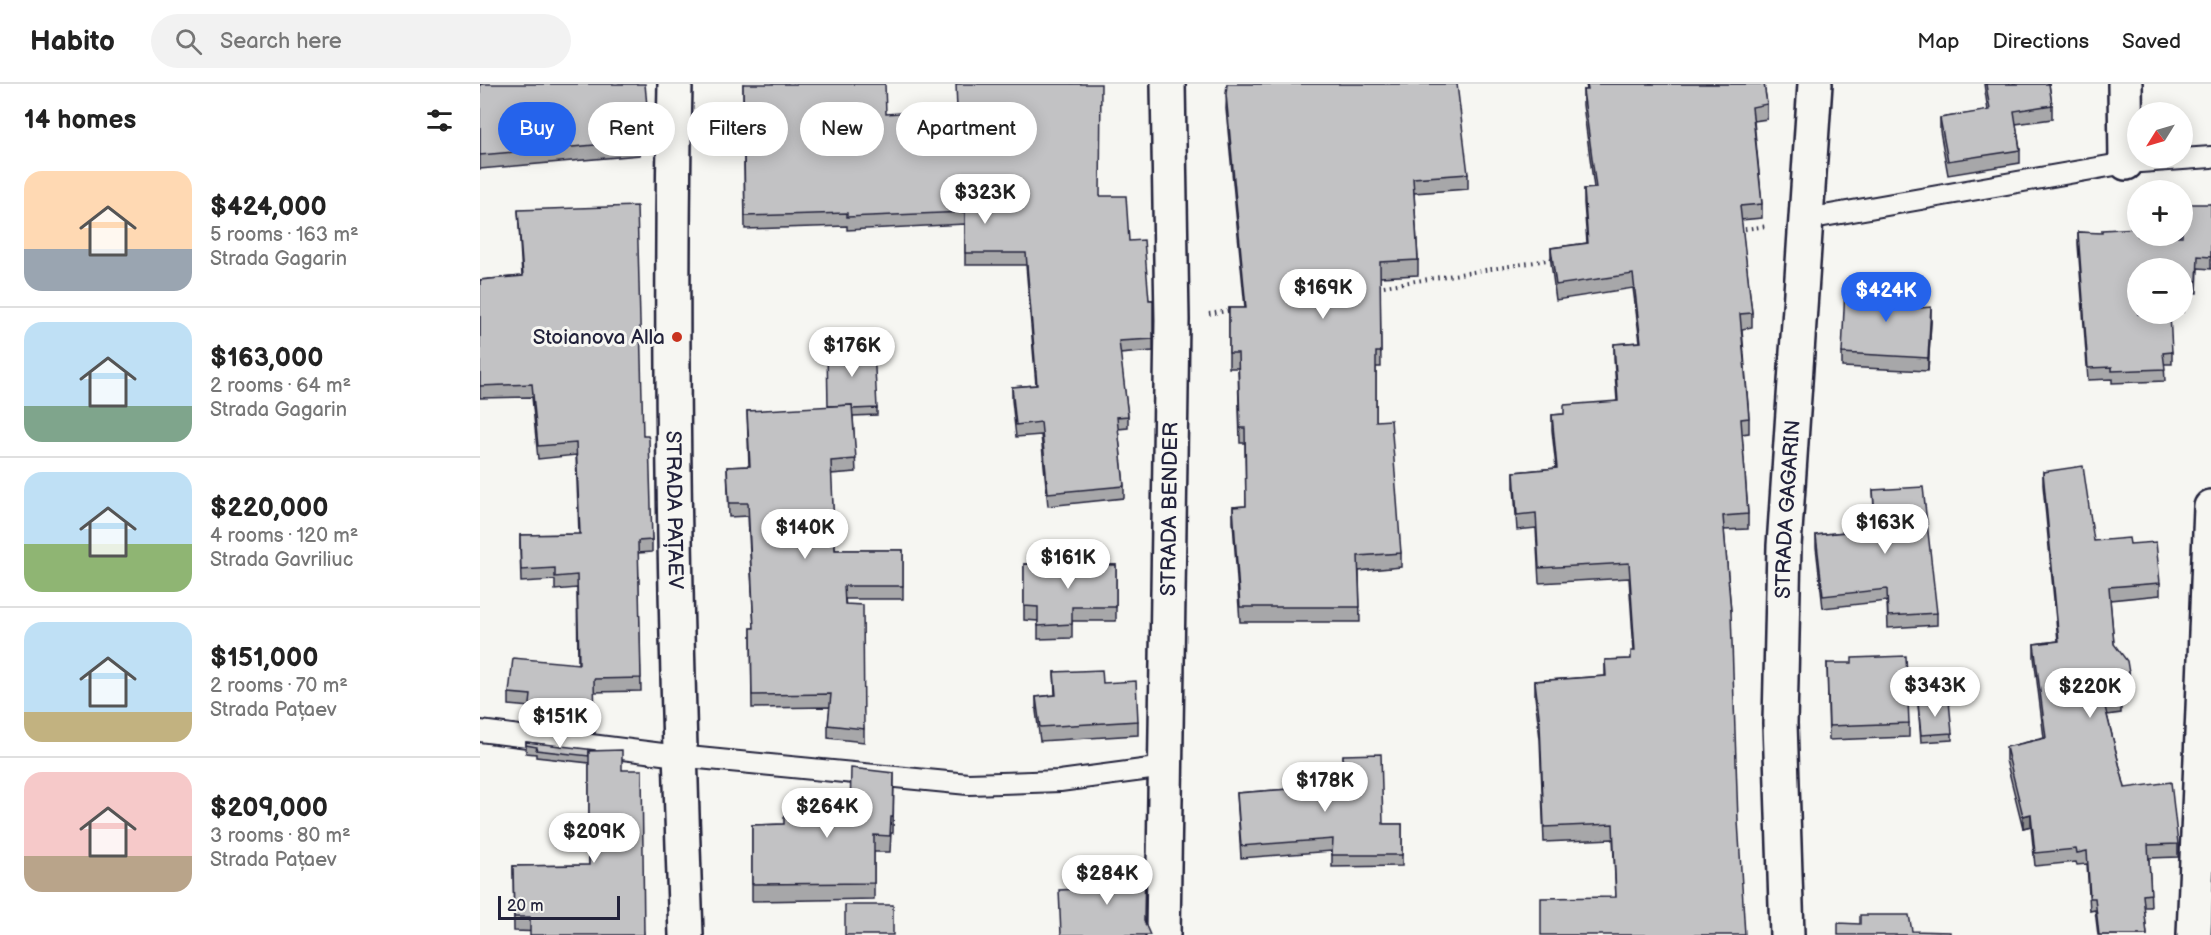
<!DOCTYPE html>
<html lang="en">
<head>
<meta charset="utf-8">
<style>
  :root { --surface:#fff; --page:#f2f2f2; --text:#222; --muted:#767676; --line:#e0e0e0; --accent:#2563eb }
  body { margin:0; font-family:"Balsamiq Sans",sans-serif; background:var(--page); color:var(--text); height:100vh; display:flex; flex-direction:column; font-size:22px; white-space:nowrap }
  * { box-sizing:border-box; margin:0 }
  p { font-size:20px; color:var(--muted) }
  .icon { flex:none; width:33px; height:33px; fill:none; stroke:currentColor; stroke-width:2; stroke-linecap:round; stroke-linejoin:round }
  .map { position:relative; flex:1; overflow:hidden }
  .sheet { display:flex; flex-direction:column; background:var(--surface); width:480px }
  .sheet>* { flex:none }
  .guide { position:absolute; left:18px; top:18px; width:570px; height:54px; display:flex; gap:12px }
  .needle { width:39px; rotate:233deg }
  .controls { position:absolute; left:1647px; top:18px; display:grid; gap:12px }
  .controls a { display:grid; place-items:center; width:66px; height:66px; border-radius:50%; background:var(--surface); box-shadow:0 3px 15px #0003; font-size:30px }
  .scale { position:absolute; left:18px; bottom:15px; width:122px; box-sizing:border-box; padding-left:6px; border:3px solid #22223b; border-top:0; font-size:16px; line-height:21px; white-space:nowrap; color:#22223b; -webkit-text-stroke:4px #f6f6f2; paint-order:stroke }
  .price { position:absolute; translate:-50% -51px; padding:0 14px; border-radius:21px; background:#fff; color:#222; font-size:20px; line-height:39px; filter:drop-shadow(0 2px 3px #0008) }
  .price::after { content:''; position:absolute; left:50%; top:36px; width:18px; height:14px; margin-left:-9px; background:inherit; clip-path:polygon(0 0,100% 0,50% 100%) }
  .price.on { background:var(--accent); color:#fff }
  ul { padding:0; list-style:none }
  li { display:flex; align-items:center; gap:18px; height:150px; padding:0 24px }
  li+li { border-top:2px solid var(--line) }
  li span { display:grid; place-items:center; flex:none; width:168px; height:120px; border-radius:18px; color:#555 }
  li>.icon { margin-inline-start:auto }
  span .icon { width:72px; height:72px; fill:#fffc; stroke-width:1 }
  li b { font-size:26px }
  h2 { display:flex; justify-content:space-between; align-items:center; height:72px; padding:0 24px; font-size:26px }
  .tag { padding:0 21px; border-radius:27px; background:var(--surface); box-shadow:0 3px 15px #0003; font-size:21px; line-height:54px }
  .tag.on { background:var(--accent); color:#fff }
  header { display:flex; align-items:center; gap:36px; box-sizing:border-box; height:84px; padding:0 30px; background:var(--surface); border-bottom:2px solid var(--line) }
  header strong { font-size:28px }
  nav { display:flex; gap:33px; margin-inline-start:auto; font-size:21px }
  .search { width:420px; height:54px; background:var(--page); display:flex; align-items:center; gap:15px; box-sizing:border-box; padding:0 21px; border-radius:33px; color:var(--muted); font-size:22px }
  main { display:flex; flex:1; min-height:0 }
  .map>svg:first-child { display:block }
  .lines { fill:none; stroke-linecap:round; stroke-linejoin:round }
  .service-casing { stroke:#22223b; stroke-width:24 }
  .minor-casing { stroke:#22223b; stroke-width:38 }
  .path { stroke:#22223b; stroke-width:4; stroke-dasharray:1.5 4.5; stroke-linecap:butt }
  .service { stroke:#f6f6f2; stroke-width:20 }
  .minor { stroke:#f6f6f2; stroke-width:33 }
  .wall { fill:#a7a7a9; stroke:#22223b; stroke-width:1.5 }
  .shaded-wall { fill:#888889; stroke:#22223b; stroke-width:1.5 }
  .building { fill:#c2c2c4; stroke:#22223b; stroke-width:1.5 }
  .poi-dot { fill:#c8321e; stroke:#f6f6f2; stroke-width:2 }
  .labels { text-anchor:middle; stroke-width:6; stroke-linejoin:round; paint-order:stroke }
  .poi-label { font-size:21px; fill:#22223b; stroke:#f6f6f2; text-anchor:end }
  .street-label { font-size:21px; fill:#22223b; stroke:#f6f6f2 }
</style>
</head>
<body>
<header>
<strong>Habito</strong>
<div class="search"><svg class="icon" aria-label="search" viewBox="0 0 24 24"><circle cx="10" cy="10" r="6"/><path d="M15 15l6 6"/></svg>Search here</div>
<nav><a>Map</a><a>Directions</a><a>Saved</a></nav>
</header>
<main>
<section class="sheet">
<h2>14 homes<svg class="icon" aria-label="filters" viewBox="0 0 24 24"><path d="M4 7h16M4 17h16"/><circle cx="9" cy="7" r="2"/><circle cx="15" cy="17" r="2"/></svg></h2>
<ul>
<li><span style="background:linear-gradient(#ffd9b3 65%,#9aa5b1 0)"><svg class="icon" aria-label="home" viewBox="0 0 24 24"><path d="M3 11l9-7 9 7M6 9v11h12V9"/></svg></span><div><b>$424,000</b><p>5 rooms · 163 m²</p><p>Strada Gagarin</p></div></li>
<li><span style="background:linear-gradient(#bfe0f5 70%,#7fa58c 0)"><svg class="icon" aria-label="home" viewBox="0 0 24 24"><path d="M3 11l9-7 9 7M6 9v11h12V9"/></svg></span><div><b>$163,000</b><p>2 rooms · 64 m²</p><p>Strada Gagarin</p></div></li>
<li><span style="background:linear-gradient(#bfe0f5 60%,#8fb573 0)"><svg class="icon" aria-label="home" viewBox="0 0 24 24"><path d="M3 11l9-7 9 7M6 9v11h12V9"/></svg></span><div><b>$220,000</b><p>4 rooms · 120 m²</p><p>Strada Gavriliuc</p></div></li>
<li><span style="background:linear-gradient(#bfe0f5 75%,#c2b280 0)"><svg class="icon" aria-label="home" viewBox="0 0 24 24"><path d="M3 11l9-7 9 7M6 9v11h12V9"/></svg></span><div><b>$151,000</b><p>2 rooms · 70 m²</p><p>Strada Pațaev</p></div></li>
<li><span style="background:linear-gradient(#f6c9c9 70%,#b9a48a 0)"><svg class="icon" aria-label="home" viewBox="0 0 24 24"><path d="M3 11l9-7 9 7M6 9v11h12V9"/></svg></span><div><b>$209,000</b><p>3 rooms · 80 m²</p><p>Strada Pațaev</p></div></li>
</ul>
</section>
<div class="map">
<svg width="1731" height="851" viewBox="0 0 1731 851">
  <rect width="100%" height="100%" fill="#f6f6f2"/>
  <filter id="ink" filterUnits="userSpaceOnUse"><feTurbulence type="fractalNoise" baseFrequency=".0167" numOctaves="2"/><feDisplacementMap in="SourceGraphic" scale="12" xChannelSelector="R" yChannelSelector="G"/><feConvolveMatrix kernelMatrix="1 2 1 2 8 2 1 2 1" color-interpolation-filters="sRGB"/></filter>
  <g filter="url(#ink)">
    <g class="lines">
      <g class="service-casing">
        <g id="service">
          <polyline points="1327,135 1646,79 1731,73"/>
          <polyline points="0,647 198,672 488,700 580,697 685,683"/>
        </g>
      </g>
      <g class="minor-casing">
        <g id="minor">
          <path id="s1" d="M195,0C189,284 196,567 206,851"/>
          <polyline points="1645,0 1646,79"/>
          <path id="s2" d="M683,851L692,236L688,0"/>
          <path id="s3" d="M1307,851L1300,639L1304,462L1335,0"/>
          <polyline points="1714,851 1731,423"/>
        </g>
      </g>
      <g class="path">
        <polyline points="1259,146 1287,142"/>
        <polyline points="898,203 1074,175"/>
        <polyline points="729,230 754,226"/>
      </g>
      <use href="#service" class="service"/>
      <use href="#minor" class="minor"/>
    </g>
    <g class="wall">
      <polygon points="0,0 168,33 168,47 160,48 160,71 0,85"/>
      <polygon points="263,0 406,30 620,112 649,157 669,216 673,216 673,267 640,270 648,332 648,344 638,345 644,402 644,414 568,422 561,351 536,353 532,316 532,303 556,301 546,181 485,181 485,140 367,146 367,142 265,145"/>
      <polygon points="747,0 988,90 988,105 934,109 938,176 938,191 900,193 901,283 896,283 896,337 921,469 921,483 879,487 880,538 760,538 753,438 753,423 766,422 765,359 760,359 758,284 749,284 749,224 765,224 746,25"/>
      <polygon points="1106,0 1284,0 1287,20 1287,35 1274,37 1282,120 1282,134 1261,136 1272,229 1272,243 1262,245 1269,334 1269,349 1262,350 1268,430 1268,445 1244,446 1251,528 1136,813 1133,755 1064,758 1060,655 1055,612 1055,597 1125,592 1125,576 1151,575 1154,567 1149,494 1059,499 1056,444 1037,446 1034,403 1034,388 1076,384 1072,346 1072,331 1084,330 1137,317 1134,275 1134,260 1160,258 1153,204 1076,216 1071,179 1071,164 1107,159 1104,119 1104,105 1114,104 1103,21 1103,6 1107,6"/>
      <polygon points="1504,0 1569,0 1572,21 1572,35 1536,40 1540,66 1540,79 1468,91 1460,47 1460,34 1508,27"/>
      <polygon points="1731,120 1731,185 1718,184 1717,209 1705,208 1704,228 1702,228 1702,184 1658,184 1692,268 1692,280 1684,280 1685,297 1632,299 1632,295 1608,296 1598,160 1598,148 1658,152"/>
      <polygon points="38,126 163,352 172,456 172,468 158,469 161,607 114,608 115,649 49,641 50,623 29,621 29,609 98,580 97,504 75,506 75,496 41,498 40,464 40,451 99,450 96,371 58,375 52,313 0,314 0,196 42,192"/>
      <polygon points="1440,224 1451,237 1448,287 1362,283 1362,269"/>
      <polygon points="397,324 397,331 373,332 376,388 351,390 355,466 423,466 423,515 365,515 384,645 384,658 348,654 348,641 350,623 272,624 271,544 274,544 268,432 249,433 247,383 269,382 267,327"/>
      <polygon points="1563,388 1614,457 1650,460 1680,499 1680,511 1630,516 1634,560 1649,602 1641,615 1641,629 1627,631 1645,704 1698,760 1698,773 1669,774 1671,823 1664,823 1667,851 1618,851 1615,826 1610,827 1607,780 1597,781 1596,778 1555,782 1551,742 1543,744 1526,676 1526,663 1564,654 1554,573 1554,560 1578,557 1563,401"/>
      <polygon points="1393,406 1457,529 1457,541 1408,544 1407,517 1343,524 1336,463 1336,451 1395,445"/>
      <polygon points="544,480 636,481 636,537 592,537 592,554 558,555 558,537 544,536"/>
      <polygon points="1347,579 1429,639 1429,653 1349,656"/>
      <polygon points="574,588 623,599 658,637 658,651 560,657 556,627 556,613 575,611"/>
      <polygon points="1438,619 1472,649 1472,656 1441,658"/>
      <polygon points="46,658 115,667 142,686 164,851 34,847 33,782 109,781 109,679 56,673 56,670 46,669"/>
      <polygon points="863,671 903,740 922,740 922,782 852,783 852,767 761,774 757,709 864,701"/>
      <polygon points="414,689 413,749 411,749 410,768 394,768 394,815 272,817 272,741 304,740 370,731"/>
    </g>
    <g class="shaded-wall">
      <polygon points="1451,223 1451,237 1448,287 1448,274"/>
      <polygon points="1649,589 1649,602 1639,616 1639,604"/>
      <polygon points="1551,730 1551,742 1543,744 1543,732"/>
    </g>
    <g class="building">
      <polygon points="0,0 165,0 168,33 159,34 160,57 0,71"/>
      <polygon points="263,0 405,0 406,30 477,25 476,0 621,0 620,112 646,112 649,157 664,156 669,216 673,216 673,255 639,257 648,332 637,333 644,402 568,409 561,338 536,341 532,303 557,301 546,169 485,169 485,128 367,133 367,129 265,132"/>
      <polygon points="747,0 977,0 988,90 933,94 938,176 900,178 901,268 896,268 896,337 911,336 921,469 878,472 880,523 760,523 753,423 766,422 765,344 760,344 758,269 749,269 749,224 766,224 746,10"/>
      <polygon points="1107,0 1284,0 1287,20 1272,23 1282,120 1260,122 1272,229 1260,230 1269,334 1261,335 1268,430 1243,432 1251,528 1258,737 1265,851 1061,851 1061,814 1136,813 1133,740 1064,743 1060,640 1055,597 1126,592 1125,576 1151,575 1151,567 1155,567 1149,479 1059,484 1056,429 1037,431 1034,388 1077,384 1072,331 1084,330 1084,321 1138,317 1134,260 1161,258 1153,190 1076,201 1071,164 1108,159 1104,105 1116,104 1103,6 1108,6"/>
      <polygon points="1506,0 1569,0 1572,21 1534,27 1540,66 1468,77 1460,34 1510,26"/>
      <polygon points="1702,120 1731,120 1731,173 1718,172 1717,197 1705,196 1704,216 1702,216 1702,184 1658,184 1658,230 1690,230 1692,268 1683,269 1685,285 1632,287 1632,283 1608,284 1598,148 1622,149 1622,146 1658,144 1658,152 1702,152"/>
      <polygon points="157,122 163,352 168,352 169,355 172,456 158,457 161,594 114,595 115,637 49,629 51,611 29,609 33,574 99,580 97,491 75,493 75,484 41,486 40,451 100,450 96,359 58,362 52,300 0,302 0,196 43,192 38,126"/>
      <polygon points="1365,203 1441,207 1440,224 1451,223 1448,274 1362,269"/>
      <polygon points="394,265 397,324 372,325 372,321 348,322 347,266"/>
      <polygon points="372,321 376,375 351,377 355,466 423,466 423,502 364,502 365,520 383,521 384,645 348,641 351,610 272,611 271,544 274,544 268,419 249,419 247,383 270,382 267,327"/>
      <polygon points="1603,382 1614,457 1649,454 1650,460 1676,458 1680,499 1629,503 1634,560 1647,577 1649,589 1639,604 1641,617 1624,619 1645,704 1691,698 1698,760 1668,761 1671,810 1663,811 1667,851 1619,851 1615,814 1610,814 1607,767 1597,769 1596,765 1555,769 1551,730 1543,732 1526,663 1566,654 1554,560 1579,557 1563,388"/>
      <polygon points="1443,403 1457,529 1408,532 1407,505 1343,512 1336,451 1396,445 1393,406"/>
      <polygon points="544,480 636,481 636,523 592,523 592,540 558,542 558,523 544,522"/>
      <polygon points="1426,572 1429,639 1349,642 1347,579 1372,579 1372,574"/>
      <polygon points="622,586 623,599 656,597 658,637 560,643 556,613 576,611 574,588"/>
      <polygon points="1469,617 1472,649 1441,651 1438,619"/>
      <polygon points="46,658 115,666 115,667 109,667 109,672 56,666 57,663 46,661"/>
      <polygon points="142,666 142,686 162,686 164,851 50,851 50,833 34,833 33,782 109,781 109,667"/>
      <polygon points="901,670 903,740 922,740 922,771 852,771 853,755 761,762 757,709 864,701 863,671"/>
      <polygon points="371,684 414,689 413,733 411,733 410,752 394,751 394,799 272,800 272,741 304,740 304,731 370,731"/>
      <polygon points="639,778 665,778 664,837 670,851 581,851 579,806 639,803"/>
      <rect x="365" y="821" width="48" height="30"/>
      <polygon points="1380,831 1429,831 1432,847 1470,848 1470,851 1358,851 1358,839 1380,840"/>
    </g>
  </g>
  <circle class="poi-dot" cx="197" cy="253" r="6"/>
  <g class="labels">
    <g class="poi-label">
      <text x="185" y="260">Stoianova Alla</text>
    </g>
    <g class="street-label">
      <text dy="7" stroke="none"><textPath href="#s2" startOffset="426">STRADA BENDER</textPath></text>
      <text dy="7" stroke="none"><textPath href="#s3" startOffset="426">STRADA GAGARIN</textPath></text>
      <text dy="7" stroke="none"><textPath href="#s1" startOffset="426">STRADA PAȚAEV</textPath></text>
    </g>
  </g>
</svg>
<div class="controls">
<a><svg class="needle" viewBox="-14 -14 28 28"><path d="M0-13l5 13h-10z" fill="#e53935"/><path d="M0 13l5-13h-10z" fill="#767676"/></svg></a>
<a>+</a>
<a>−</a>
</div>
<div class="scale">20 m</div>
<b class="price" style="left:505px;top:141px">$323K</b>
<b class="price" style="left:843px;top:236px">$169K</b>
<b class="price on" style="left:1406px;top:239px">$424K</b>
<b class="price" style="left:372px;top:294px">$176K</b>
<b class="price" style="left:1405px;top:471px">$163K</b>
<b class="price" style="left:325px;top:476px">$140K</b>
<b class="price" style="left:588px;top:506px">$161K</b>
<b class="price" style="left:1455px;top:634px">$343K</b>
<b class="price" style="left:1610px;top:635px">$220K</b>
<b class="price" style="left:80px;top:665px">$151K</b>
<b class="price" style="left:845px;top:729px">$178K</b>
<b class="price" style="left:347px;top:755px">$264K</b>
<b class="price" style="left:114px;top:780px">$209K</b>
<b class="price" style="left:627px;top:822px">$284K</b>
<div class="guide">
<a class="tag on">Buy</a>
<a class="tag">Rent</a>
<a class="tag">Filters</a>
<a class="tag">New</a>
<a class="tag">Apartment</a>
</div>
</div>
</main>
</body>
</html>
